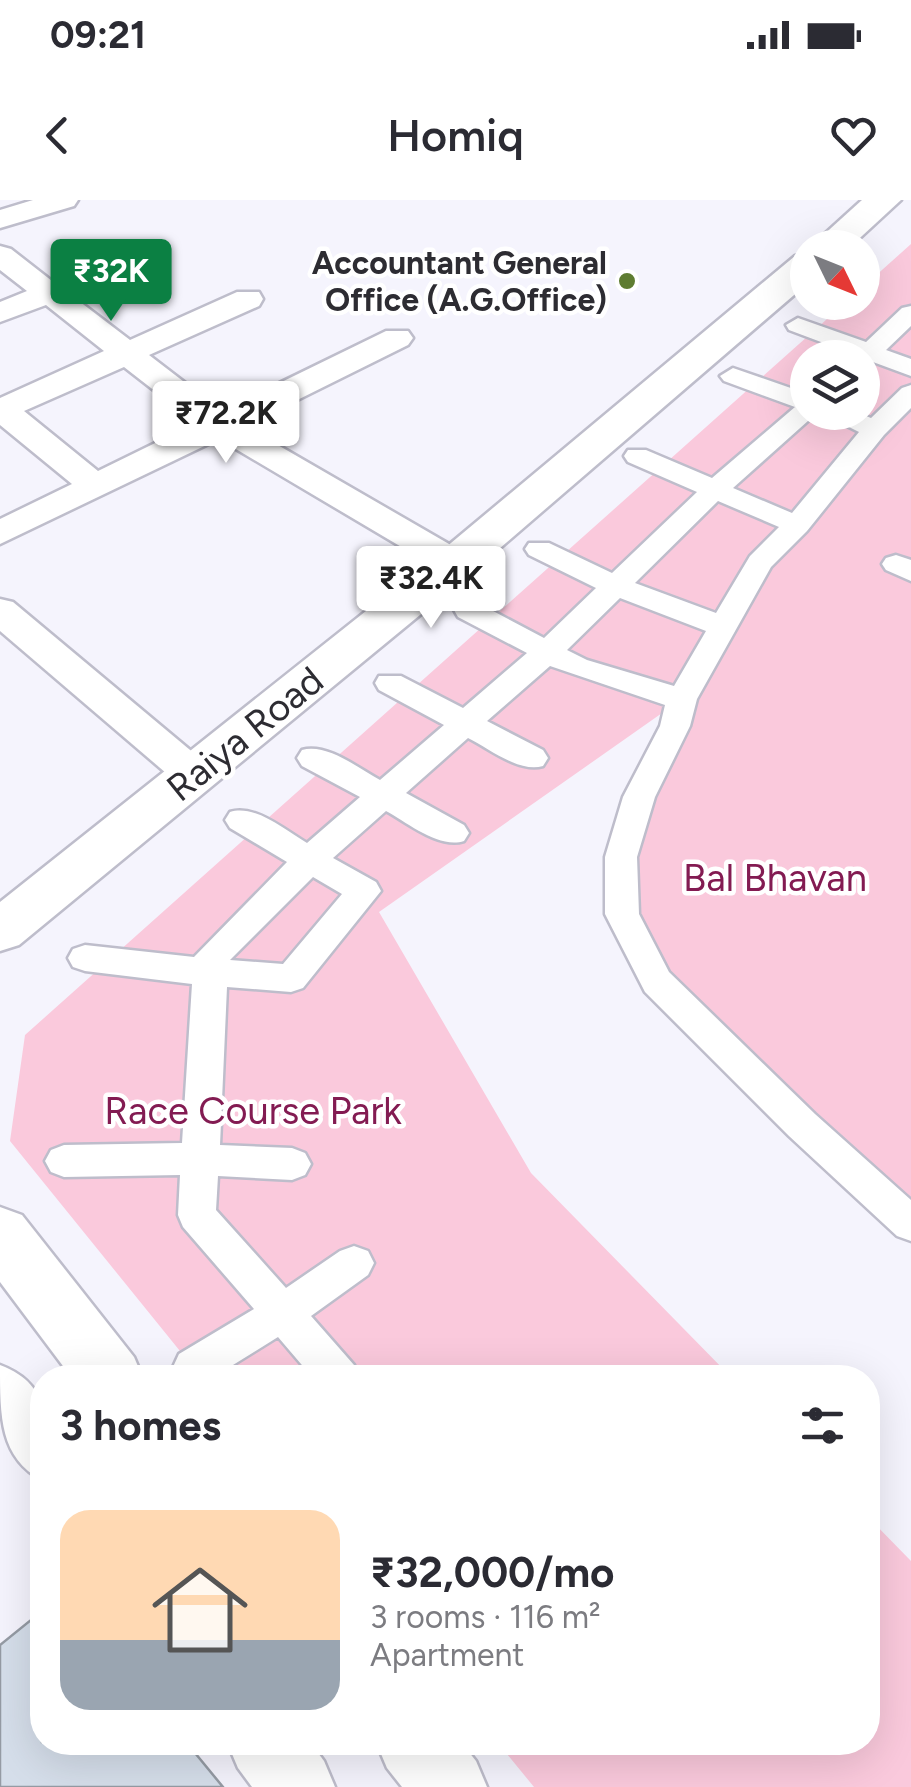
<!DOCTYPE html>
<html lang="en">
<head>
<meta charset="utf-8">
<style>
  :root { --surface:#fff; --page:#f2f2f3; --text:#2b2b33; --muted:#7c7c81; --line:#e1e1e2; --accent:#0b8043 }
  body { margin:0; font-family:Figtree,sans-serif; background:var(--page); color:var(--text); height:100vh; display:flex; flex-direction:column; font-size:38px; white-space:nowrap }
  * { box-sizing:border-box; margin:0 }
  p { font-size:32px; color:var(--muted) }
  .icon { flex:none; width:55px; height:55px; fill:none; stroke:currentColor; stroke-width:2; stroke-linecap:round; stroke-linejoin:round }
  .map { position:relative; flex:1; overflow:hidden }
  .panel { position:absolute; left:30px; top:1165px; width:850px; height:390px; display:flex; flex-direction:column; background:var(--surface); border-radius:40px; box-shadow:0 10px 40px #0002 }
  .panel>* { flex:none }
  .needle { width:65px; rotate:133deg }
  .tools { position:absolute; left:790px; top:30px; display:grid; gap:20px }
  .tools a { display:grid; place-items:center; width:90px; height:90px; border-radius:50%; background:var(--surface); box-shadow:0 10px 40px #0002; font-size:50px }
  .price { position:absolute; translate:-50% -85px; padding:0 22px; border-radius:10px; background:#fff; color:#222; font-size:32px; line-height:65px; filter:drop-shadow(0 2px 5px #0008) }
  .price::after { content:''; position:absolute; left:50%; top:60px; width:30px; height:22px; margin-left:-15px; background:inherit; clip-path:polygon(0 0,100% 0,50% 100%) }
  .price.selected { background:var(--accent); color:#fff }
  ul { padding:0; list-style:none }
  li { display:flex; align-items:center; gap:30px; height:250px; padding:0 30px }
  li+li { border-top:2px solid var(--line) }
  li span { display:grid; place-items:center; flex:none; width:280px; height:200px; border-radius:30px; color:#555 }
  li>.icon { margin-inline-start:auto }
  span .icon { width:120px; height:120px; fill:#fffc; stroke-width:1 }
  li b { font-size:42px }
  h2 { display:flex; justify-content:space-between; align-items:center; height:120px; padding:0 30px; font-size:42px }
  .status { display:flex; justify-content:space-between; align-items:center; height:70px; padding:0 50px; background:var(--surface); direction:ltr }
  .status svg { height:28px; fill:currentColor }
  header { display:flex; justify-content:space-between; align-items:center; height:130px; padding:0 30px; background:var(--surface); font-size:45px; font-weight:600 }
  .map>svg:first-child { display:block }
  .green { fill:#fac9dc; fill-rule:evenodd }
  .building { fill:#d5deea; stroke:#959ba4; stroke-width:2.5 }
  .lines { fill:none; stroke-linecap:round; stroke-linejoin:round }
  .pedestrian-casing { stroke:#bebdcb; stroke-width:5 }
  .minor-casing { stroke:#bebdcb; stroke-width:5 }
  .secondary-casing { stroke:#bebdcb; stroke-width:5 }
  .pedestrian { fill:#fff; fill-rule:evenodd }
  .minor { fill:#fff; fill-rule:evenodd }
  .secondary { fill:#fff; fill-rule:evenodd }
  .poi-dot { fill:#5e7c31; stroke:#fff; stroke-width:4 }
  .labels { text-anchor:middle; stroke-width:9; stroke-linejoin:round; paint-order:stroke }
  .far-poi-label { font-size:32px; font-weight:bold; fill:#2d2c32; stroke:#fff; text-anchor:end }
  .street-label { font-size:38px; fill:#2d2c32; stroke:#fff }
  .park-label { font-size:38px; fill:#831b52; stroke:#fff }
</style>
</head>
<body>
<div class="status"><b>09:21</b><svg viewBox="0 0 49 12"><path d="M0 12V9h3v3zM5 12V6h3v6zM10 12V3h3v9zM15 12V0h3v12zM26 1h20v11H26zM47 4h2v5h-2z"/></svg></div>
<header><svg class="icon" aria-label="back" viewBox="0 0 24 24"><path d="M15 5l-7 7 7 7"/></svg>Homiq<svg class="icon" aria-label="heart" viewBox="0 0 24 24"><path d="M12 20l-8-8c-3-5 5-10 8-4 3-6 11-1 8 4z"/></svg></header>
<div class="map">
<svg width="911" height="1587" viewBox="0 0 911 1587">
  <rect width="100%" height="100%" fill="#f5f4fd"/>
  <g class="green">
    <path d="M911,44V1023L722,845L622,714L682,499L379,712L531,973L731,1177H201L10,941L25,835L845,103L862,102L863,87ZM808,158H862V212H808Z"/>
    <polygon points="868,1317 911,1361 911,1587 534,1587 498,1543 868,1542"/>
  </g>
  <polygon class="building" points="42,1411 42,1542 186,1542 223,1587 0,1587 0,1445"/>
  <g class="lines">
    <g class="pedestrian-casing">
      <g id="pedestrian">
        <polygon points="911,106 911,126 886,150 911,159 911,176 873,162 862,166 862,158 851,158 853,154 789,130 786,125 798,118 866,142 902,108"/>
        <path d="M733,168L808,194V212H818L733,288L792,313L859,232L819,212H856L871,218L902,188L911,185V208L884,235L807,331L771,367L697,499L690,526L655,597L637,657L639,714L669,772L815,914L911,1000V1041L897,1036L789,936L645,792L605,714V657L623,597L660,526L665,505L550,466L487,521L543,550L548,558L543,566C519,573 490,549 468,538L406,593L464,625L469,633L464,641C439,649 408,623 386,611L333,658L376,682L381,691L303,788L291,792L227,787L220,945L292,948L305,953L311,964L305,975L292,980L218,976L216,1010L286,1088L340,1051L354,1046L368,1051L374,1063L368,1075L311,1116L354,1165L359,1178H313L278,1137L212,1178H177L173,1167L179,1154L254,1109L183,1027L178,1015L180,975L64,977L51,972L45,961L51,950L64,945L182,943L192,784L85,771L73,767L68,758L73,749L85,745L194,757L287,662L230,628L225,620L230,612C255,604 285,630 307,643L360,597L302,566L297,558L302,550C327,543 358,568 380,580L444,525L379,490L375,483L379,476H401L463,508L527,453L458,417L454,410L458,403H478L544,438L596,388L529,355L525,349L529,343H549L612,373L697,292L628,262L624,256L628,250H646L712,278L795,207L724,181L720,176ZM718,301L779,327L750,356L716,413L635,383ZM620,398L706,431L674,486L587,460L567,450ZM313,677L342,694L283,764L230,760Z"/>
        <polygon points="896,355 911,360 911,381 886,370 882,364 886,358"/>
      </g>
    </g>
    <g class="minor-casing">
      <g id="minor">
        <polygon points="33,0 78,0 74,6 0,28 0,10"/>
        <path d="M152,42L163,45L167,51L163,57L71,95L130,140L237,92H259L263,99L259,106L149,155L222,211L386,131H408L413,138L408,145L245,226L468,355L473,363L468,371L455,375L442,371L219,239L0,344V319L72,284L0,225V198L104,151L46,105L0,122V102L27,91L0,70V46L11,49L52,81ZM124,167L196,223L98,271L24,211Z"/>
        <polygon points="0,399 13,402 208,565 214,575 208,585 194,589 180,585 0,431"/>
      </g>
    </g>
    <g class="secondary-casing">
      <g id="secondary">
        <polygon points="862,0 901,0 849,48 809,48"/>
        <polygon points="808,53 808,83 471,373 19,745 0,751 0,702 439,353 795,56"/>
        <polygon points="0,1007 22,1015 134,1157 143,1178 72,1178 0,1082"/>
        <path d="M0,1165C56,1186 45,1229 42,1280C0,1258 0,1217 0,1165Z"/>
        <polygon points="227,1542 310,1542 324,1561 335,1587 252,1587 238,1568"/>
        <polygon points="376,1542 461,1542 476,1561 487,1587 402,1587 387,1568"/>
      </g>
    </g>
    <use href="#pedestrian" class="pedestrian"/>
    <use href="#minor" class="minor"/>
    <use href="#secondary" class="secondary"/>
  </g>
  <circle class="poi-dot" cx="627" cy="81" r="10"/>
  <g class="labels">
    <g class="far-poi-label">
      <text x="607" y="74">Accountant General<tspan x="607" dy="37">Office (A.G.Office)</tspan></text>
    </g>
    <g class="street-label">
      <text transform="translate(245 534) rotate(-39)" y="13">Raiya Road</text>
    </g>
    <g class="park-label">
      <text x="775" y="691">Bal Bhavan</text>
      <text x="253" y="924">Race Course Park</text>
    </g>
  </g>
</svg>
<div class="tools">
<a><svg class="needle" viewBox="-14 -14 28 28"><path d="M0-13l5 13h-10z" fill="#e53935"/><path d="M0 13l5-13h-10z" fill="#7c7c81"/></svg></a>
<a><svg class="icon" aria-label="layers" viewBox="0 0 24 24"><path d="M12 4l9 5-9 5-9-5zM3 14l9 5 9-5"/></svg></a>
</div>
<b class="price selected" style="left:111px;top:124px">₹32K</b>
<b class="price" style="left:226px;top:266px">₹72.2K</b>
<b class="price" style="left:431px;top:431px">₹32.4K</b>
<section class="panel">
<h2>3 homes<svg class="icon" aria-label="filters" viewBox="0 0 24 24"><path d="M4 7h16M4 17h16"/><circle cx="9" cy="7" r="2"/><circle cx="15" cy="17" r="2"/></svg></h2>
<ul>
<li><span style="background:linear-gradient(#ffd9b3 65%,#9aa5b1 0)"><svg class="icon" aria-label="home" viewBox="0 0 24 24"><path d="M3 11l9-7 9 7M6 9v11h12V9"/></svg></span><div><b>₹32,000/mo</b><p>3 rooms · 116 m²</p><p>Apartment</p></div></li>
</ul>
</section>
</div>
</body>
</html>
